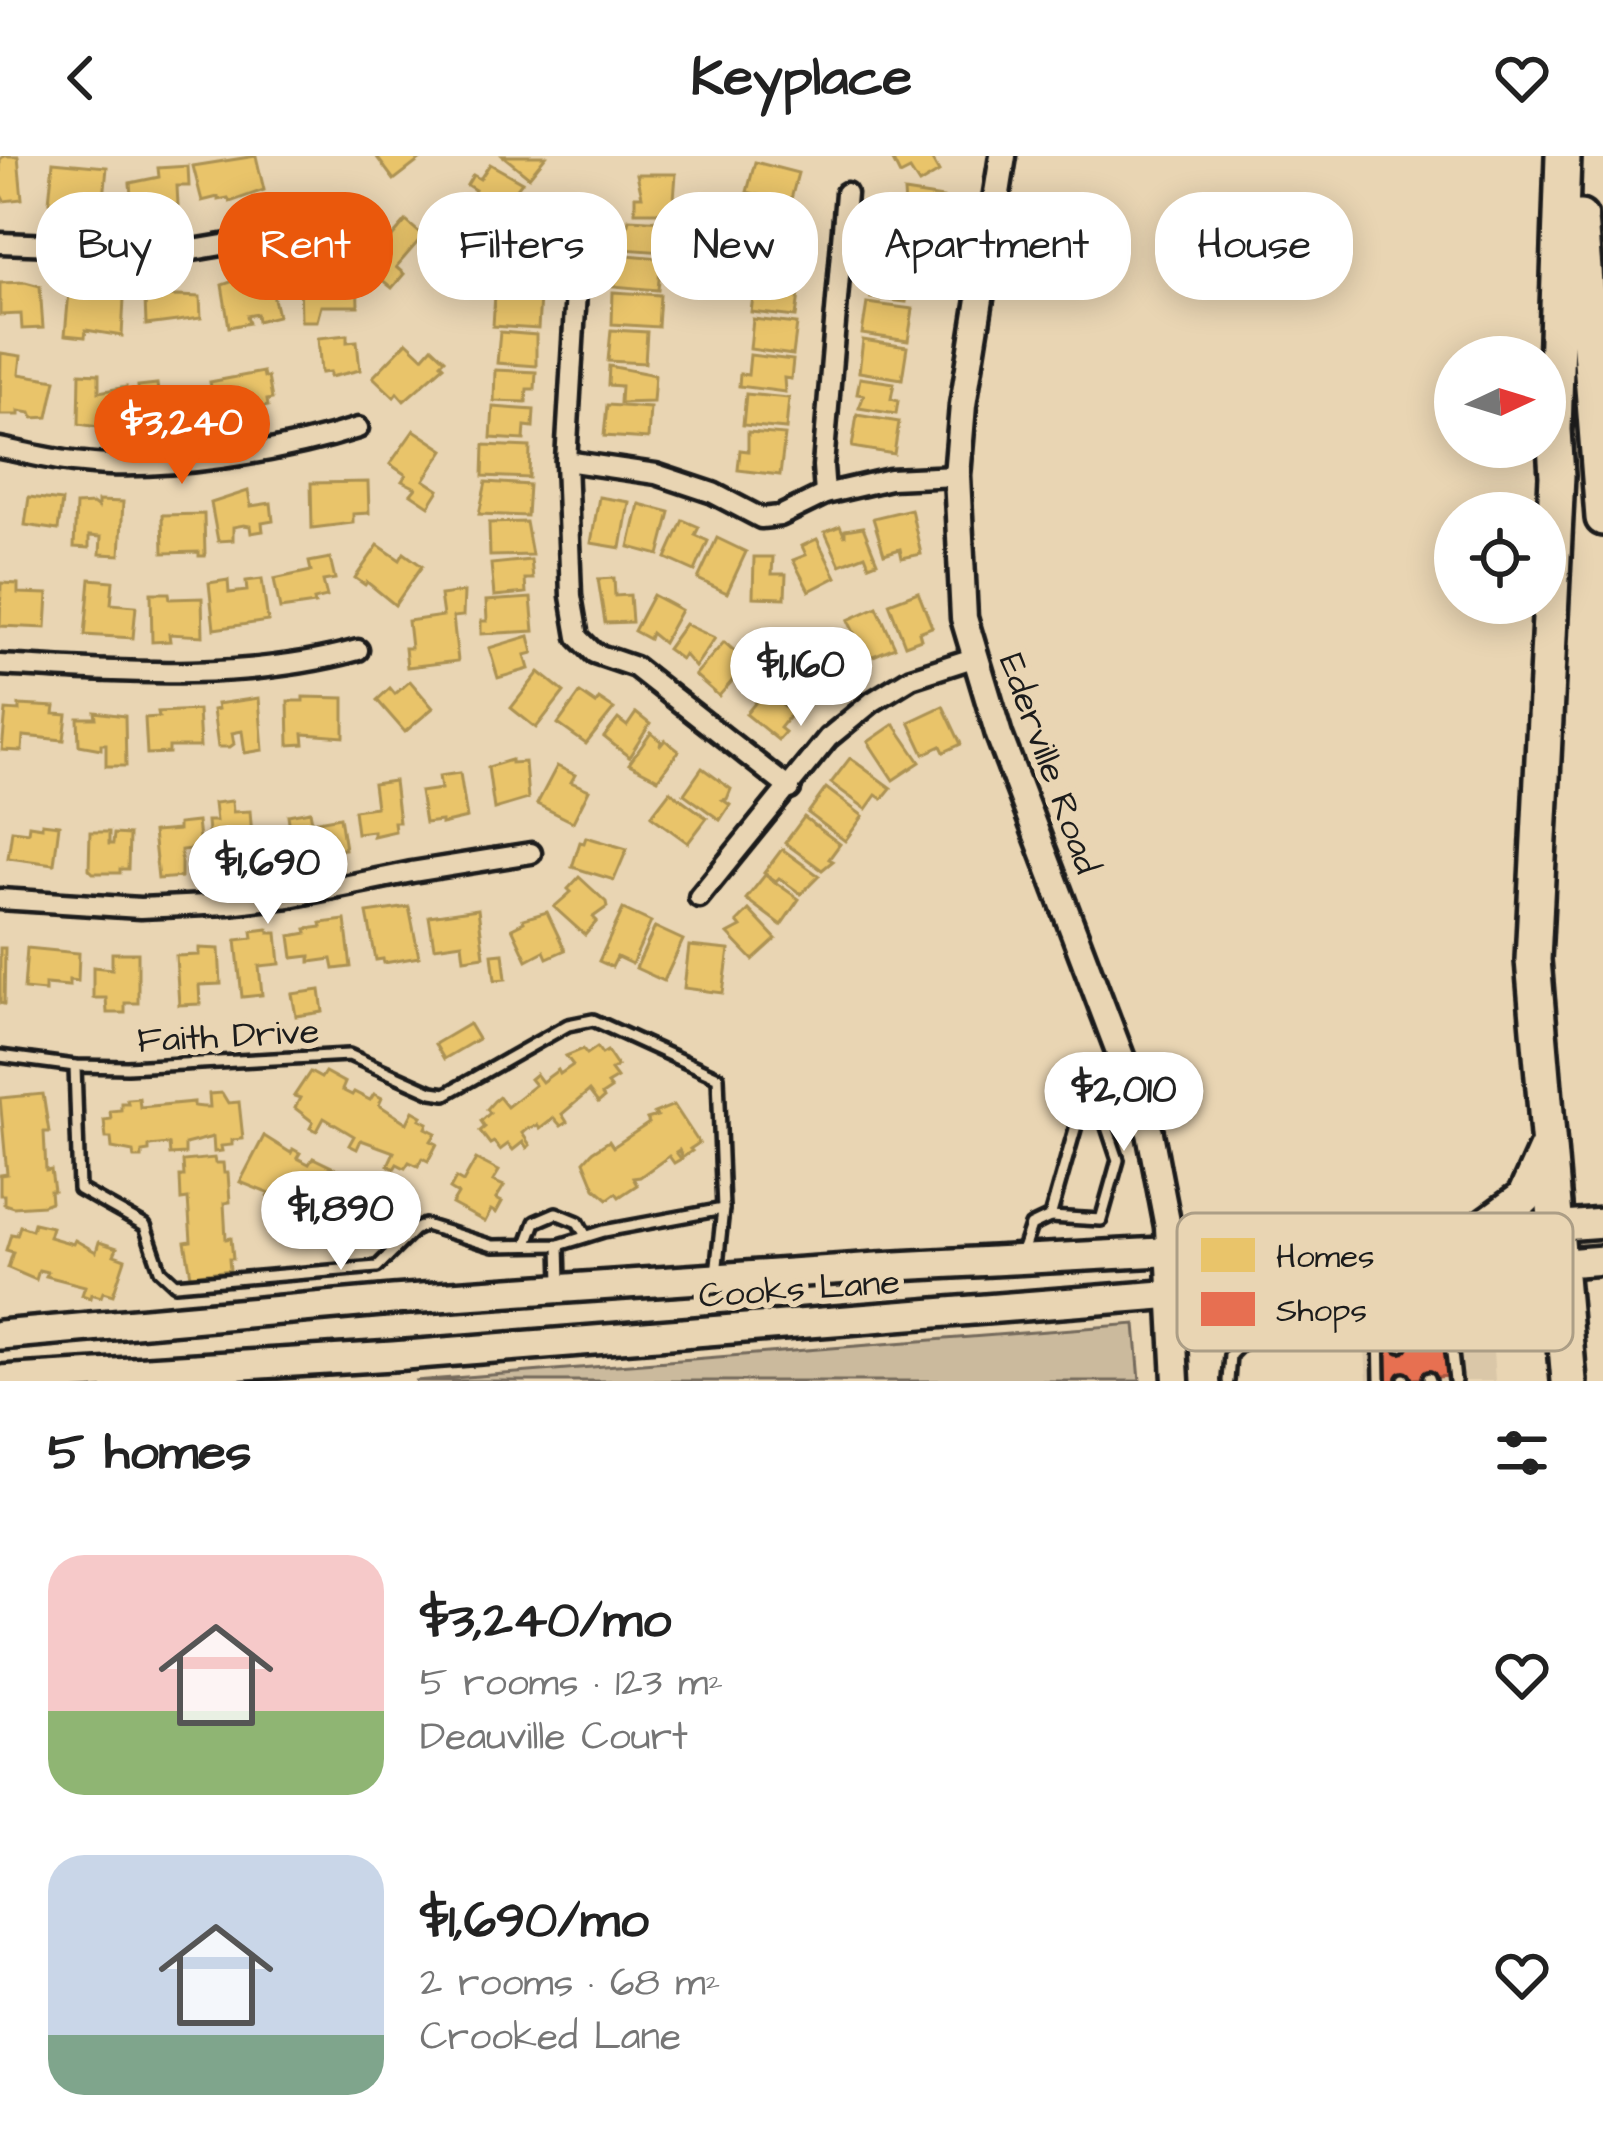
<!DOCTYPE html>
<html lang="en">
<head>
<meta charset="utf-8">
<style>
  :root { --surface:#fff; --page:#f2f2f2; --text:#222; --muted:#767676; --accent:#ea580c }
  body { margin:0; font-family:"Architects Daughter",sans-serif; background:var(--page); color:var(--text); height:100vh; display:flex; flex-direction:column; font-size:45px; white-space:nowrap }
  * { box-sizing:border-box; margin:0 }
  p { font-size:39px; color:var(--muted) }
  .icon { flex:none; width:66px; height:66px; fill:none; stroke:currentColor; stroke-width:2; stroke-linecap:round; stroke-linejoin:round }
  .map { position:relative; height:1225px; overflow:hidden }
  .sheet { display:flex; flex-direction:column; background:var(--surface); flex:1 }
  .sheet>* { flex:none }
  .guide { position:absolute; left:36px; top:36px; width:1533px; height:108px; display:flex; gap:24px }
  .needle { width:78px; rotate:86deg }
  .fabs { position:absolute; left:1434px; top:180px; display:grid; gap:24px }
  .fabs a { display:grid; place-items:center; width:132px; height:132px; border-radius:50%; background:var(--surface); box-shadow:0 6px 30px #0003; font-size:60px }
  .price { position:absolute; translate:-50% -102px; padding:0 27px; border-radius:42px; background:#fff; color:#222; font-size:39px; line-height:78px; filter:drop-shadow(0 3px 6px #0008) }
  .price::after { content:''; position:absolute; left:50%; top:72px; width:36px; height:27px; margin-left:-18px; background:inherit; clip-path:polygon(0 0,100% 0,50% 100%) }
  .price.selected { background:var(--accent); color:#fff }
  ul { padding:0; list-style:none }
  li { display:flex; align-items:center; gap:36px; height:300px; padding:0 48px }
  li span { display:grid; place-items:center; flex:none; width:336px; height:240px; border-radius:36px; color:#555 }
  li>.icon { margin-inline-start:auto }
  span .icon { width:144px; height:144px; fill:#fffc; stroke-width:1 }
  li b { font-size:51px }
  h2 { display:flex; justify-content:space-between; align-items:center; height:144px; padding:0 48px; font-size:51px }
  .pill { padding:0 42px; border-radius:48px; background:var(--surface); box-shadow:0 6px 30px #0003; font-size:42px; line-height:108px }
  .pill.selected { background:var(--accent); color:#fff }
  header { display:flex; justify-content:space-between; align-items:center; height:156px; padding:0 48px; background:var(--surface); font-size:54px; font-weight:700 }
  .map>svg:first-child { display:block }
  .built { fill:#dac7a8 }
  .green { fill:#cbba9d; stroke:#746b5c; stroke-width:3 }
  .homes { fill:#e9c46a; stroke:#ac9253; stroke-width:3 }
  .shops { fill:#e76f51; stroke:#aa5641; stroke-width:3 }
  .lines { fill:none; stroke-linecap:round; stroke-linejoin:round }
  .service-casing { stroke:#1c1c1c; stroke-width:18 }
  .minor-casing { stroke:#1c1c1c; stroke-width:27 }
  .tertiary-casing { stroke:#1c1c1c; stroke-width:33 }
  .secondary-casing { stroke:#1c1c1c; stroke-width:36 }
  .motorway-casing { stroke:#1c1c1c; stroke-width:42 }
  .service { stroke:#e9d5b3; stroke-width:9 }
  .minor { stroke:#e9d5b3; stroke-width:18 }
  .tertiary { stroke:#e9d5b3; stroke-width:24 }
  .secondary { stroke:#e9d5b3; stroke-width:27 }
  .motorway { stroke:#e9d5b3; stroke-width:33 }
  .labels { text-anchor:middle; stroke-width:12; stroke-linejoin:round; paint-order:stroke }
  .street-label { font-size:36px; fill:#1c1c1c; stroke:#e9d5b3 }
  .key { fill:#e9d5b3; stroke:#ac9e86; stroke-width:3 }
  .key-label { font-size:33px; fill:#1c1c1c }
</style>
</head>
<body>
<header><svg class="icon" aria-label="back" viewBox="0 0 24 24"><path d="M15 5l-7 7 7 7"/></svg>Keyplace<svg class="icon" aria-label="heart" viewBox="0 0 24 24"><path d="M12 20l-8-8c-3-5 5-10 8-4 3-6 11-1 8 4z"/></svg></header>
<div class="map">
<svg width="1603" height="1225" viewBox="0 0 1603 1225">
  <rect width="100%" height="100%" fill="#e9d5b3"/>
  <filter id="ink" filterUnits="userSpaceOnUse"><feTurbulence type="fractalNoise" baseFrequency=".00833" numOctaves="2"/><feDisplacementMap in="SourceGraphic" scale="24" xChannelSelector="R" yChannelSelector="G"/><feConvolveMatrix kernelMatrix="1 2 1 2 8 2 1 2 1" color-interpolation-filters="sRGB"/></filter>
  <g filter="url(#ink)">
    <polygon class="built" points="1491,1167 1495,1225 1367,1225 1364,1176"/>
    <polygon class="green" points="1135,1168 1140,1225 415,1225"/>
    <g class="homes">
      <polygon points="4,0 18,0 22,43 4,45 0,37 0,3"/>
      <polygon points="256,0 264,34 230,46 228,42 218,44 218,41 202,45 193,10"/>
      <polygon points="376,0 425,0 394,24"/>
      <polygon points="503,0 546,0 529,21"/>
      <polygon points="897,0 930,0 939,16 919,28 910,14 900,19 892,3"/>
      <polygon points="53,6 107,11 103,53 62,52 62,47 49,46"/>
      <polygon points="755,6 798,17 790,47 747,36"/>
      <polygon points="490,8 522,26 497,58 470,42 475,34 467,29 473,19 480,23"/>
      <polygon points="188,10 189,30 177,30 178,49 169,50 169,53 132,54 130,27 159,21 158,12"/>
      <polygon points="637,18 676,18 673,56 635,56 635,40 642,40"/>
      <polygon points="904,36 943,42 939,73 896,67 898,50 905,51"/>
      <polygon points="759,51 800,56 798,72 791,72 790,84 755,80"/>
      <polygon points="477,62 522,65 519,98 474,94"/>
      <polygon points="629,63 666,65 664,96 622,93"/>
      <polygon points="406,65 423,80 396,111 404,118 392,132 381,123 387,116 373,103"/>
      <polygon points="881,72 927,78 922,112 876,106"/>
      <polygon points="756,87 802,92 799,124 753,119"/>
      <polygon points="616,98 661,102 658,134 613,130"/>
      <polygon points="506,104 530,106 529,117 542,118 541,136 504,136"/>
      <polygon points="870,110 904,114 902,132 908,132 906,146 871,142 876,127 868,126"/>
      <polygon points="257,117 258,123 269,121 278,160 258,165 257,158 247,160 249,167 229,171 222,129"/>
      <polygon points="357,117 358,150 321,150 317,165 301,165 300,118"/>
      <polygon points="755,125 800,130 796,161 751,156"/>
      <polygon points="25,126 40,130 43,172 22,173 21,158 0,159 0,127"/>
      <polygon points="69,136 96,136 95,139 124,142 122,180 86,174 85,181 65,179"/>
      <polygon points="613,136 660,139 658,171 612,168"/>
      <polygon points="495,138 540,141 538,173 493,170"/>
      <polygon points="178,140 200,141 201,162 146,169 145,142"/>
      <polygon points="867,147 913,153 908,185 862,178"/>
      <polygon points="753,163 797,168 793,199 750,193"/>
      <polygon points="611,174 647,176 645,207 608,205"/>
      <polygon points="500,176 536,179 536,210 497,207"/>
      <polygon points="347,179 347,186 357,185 360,214 330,221 330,216 321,217 318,182"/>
      <polygon points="863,184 907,191 902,223 859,216"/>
      <polygon points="407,186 423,201 432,191 445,203 441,207 444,210 404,245 397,237 394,241 373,221"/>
      <polygon points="1,197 21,200 19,218 56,224 48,261 33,262 31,257 19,255 19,259 0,259"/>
      <polygon points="750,199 793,204 791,223 784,222 785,236 739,230 740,218 748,219"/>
      <polygon points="609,210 655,219 653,246 620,247 621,230 608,229"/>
      <polygon points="495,214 536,216 535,233 527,233 526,246 494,245"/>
      <polygon points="263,216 264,221 268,221 272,243 267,244 268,250 217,260 210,226"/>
      <polygon points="80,217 99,218 99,236 126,231 125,270 98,274 98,271 79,268"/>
      <polygon points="860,222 894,227 891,243 898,245 896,258 859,252 864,239 857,238"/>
      <polygon points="157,228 158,236 197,233 200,268 141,273 138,230"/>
      <polygon points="746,238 789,242 786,273 743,269"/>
      <polygon points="607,249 650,252 648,283 604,280"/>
      <polygon points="493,251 534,254 533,271 525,270 524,284 491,282"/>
      <polygon points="857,259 899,266 894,298 852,291"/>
      <polygon points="414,274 444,294 424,324 439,334 429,350 411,338 416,332 402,325 406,319 390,308"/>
      <polygon points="748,276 785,279 780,319 738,314 740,294 748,295"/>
      <polygon points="484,289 530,291 529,322 483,320"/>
      <polygon points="368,326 369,357 353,358 353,367 312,372 311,327"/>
      <polygon points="486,326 529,329 527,360 479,358"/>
      <polygon points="248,335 251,350 271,347 273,365 262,367 263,375 251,377 250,370 244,369 233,371 233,384 218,385 211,347"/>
      <polygon points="29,341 62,345 58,374 25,369"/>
      <polygon points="599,341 629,346 621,392 591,387"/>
      <polygon points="98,345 123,346 120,399 100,398 101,381 89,380 89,392 74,391 76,349 93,348 98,352"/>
      <polygon points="639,348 670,356 659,399 629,391"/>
      <polygon points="911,353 921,398 902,402 900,393 884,398 873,362"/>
      <polygon points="204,358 205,400 199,400 199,396 163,397 162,359"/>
      <polygon points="683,364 699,371 695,379 708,385 695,415 666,402"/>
      <polygon points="526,366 532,399 490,400 489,367"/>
      <polygon points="840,370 845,381 845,374 863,371 877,406 869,409 865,399 840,409 825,376"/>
      <polygon points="717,382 746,396 727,437 698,423"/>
      <polygon points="817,383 836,421 809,435 793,404 806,399 802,390"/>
      <polygon points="378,389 400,404 404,397 422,410 395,449 367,426 365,429 355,422"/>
      <polygon points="754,401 773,401 772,418 786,418 785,442 753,441"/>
      <polygon points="330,402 335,423 323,425 327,441 314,444 315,448 280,453 274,423 311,415 309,406"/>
      <polygon points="531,404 533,423 525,423 526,437 494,440 491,408"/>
      <polygon points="614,422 615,440 630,439 632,466 605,467 598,423"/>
      <polygon points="90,423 113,425 111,448 136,450 133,482 85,479"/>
      <polygon points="262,423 268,465 214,473 209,427 228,424 229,437 247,435 246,425"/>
      <polygon points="1,427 18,428 18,437 48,438 46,472 0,470"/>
      <polygon points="464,436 463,460 453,461 458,505 407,511 405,492 411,492 408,465 443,460 440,439"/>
      <polygon points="918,436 932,471 919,476 921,483 905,489 889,447"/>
      <polygon points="151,437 169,437 170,443 202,442 203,480 169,478 170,485 152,486"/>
      <polygon points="653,439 681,454 663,487 651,477 649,483 634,475"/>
      <polygon points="531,442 534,475 481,478 481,465 487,465 486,445"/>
      <polygon points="877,451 895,491 866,503 848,464"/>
      <polygon points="685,468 715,482 695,511 684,498 681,503 667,493"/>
      <polygon points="832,475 853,503 842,511 846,516 833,527 808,494"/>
      <polygon points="529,480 533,497 525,499 529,513 498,522 489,492"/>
      <polygon points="724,486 748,507 719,540 695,519"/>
      <polygon points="797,498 826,530 803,551 773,519"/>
      <polygon points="539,516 564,536 536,572 511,552"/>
      <polygon points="410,525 433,552 405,576 377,544 390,532 395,538"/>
      <polygon points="765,535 792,557 780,572 785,576 778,584 746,558"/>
      <polygon points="580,537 596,548 599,543 614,553 586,588 558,568"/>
      <polygon points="303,541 344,542 344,581 303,578 304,588 289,589 288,545 303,545"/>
      <polygon points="259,542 263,594 245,597 242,575 232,577 234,588 230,591 218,591 213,554 218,553 217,548"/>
      <polygon points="19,549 55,551 54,558 67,559 64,584 23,580 22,595 2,594 6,554 19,555"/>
      <polygon points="943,550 961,588 944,596 941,590 924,598 909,566"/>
      <polygon points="198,554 200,591 169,591 169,597 147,598 145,562 159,561 158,556"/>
      <polygon points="95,556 125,560 126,610 106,610 106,588 101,588 101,593 79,589 78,562 96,562"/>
      <polygon points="636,557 650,568 629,601 604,581 618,563 627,570"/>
      <polygon points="894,568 920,606 893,624 868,586"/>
      <polygon points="651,577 661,585 660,590 665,584 679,595 658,623 629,608"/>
      <polygon points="850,602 891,632 882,643 876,639 866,653 831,627"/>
      <polygon points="511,604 511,607 525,606 528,643 494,653 488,611"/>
      <polygon points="557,610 575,619 571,626 589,634 573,666 537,648"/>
      <polygon points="702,612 731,633 727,643 723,644 730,649 720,664 684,638"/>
      <polygon points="460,617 467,662 441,668 441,665 425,667 420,636 441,633 439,620"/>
      <polygon points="394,625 399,666 394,666 395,675 373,680 373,675 357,677 354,654 376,651 373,628"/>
      <polygon points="826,632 863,660 845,685 808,657"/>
      <polygon points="670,635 707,662 688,687 651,660"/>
      <polygon points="232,645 233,656 250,655 254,704 231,710 230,693 224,693 225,710 211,711 207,665 216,665 214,647"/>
      <polygon points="310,655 312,666 340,661 345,693 294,699 288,659"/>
      <polygon points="804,661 840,688 829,703 833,705 822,714 785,687"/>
      <polygon points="197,666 200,692 181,694 181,721 158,723 153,676 178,674 178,668"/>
      <polygon points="42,667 59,669 54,708 8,702 12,674 28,676 29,669 42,671"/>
      <polygon points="90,676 109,676 109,688 113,688 114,678 129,679 128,713 120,713 120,717 93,717 89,713"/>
      <polygon points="586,681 627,693 614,724 572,711 580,686 584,687"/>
      <polygon points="782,693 819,720 801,738 779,722 776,725 764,717"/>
      <polygon points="765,719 799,743 781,769 746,743"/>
      <polygon points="579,721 606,746 607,751 593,761 597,765 585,779 554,751 571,736 568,733"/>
      <polygon points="409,751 419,801 384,807 383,803 376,804 367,757"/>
      <polygon points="478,753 484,800 464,803 462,787 434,791 429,760"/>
      <polygon points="623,753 651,766 632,808 617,801 612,811 599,805"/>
      <polygon points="749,754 776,783 753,804 728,778 741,771 737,766"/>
      <polygon points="547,756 565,794 547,802 544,795 527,804 512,772 524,766 523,763"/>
      <polygon points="345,764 351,811 334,813 332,803 310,806 310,800 293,802 290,780 307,777 306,773 322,771 321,767"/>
      <polygon points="655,771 683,784 664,825 636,812"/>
      <polygon points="268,773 269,777 277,777 280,808 259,810 262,839 242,841 236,784 253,782 252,775"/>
      <polygon points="689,790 729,794 723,837 684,832"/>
      <polygon points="0,792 5,792 4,848 0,847"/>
      <polygon points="27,792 79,797 78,825 69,824 69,830 45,828 45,835 24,833"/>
      <polygon points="199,792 219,793 221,828 199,829 200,848 179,849 176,800 199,799"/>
      <polygon points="112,797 138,797 138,847 125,847 125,857 107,857 106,842 93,842 93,811 112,813"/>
      <polygon points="503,797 506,823 495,824 492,798"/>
      <polygon points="320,834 323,856 296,860 292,838"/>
      <polygon points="469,868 478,883 444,903 435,888"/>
      <polygon points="597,891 602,898 607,895 617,910 611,914 617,922 607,928 611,933 602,939 604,942 598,947 589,935 562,958 567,966 561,970 554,962 540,973 537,969 527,973 522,977 530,989 527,992 523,986 513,994 508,988 500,994 494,986 490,988 480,975 485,971 481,965 490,957 487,953 494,945 499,941 507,951 535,929 530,923 536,918 542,926 558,914 560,918 573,909 566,900 583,893 587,898"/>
      <polygon points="310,916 321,922 325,916 345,927 342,934 352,939 354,936 370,944 374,938 382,942 379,949 407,967 413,955 422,960 420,963 428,967 426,972 436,977 431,985 437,988 428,1005 422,1002 418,1010 409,1006 405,1012 397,1008 394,1013 388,1009 394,996 361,984 357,993 349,989 354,980 324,962 317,975 310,972 313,966 295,952 300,942 294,940"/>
      <polygon points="222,937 228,947 239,946 243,983 232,984 232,989 221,990 222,995 214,996 213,981 185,988 185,998 170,999 169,988 149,990 149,995 142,996 142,1002 134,1002 133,996 112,992 111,982 106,982 104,964 111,963 110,955 121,954 121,947 128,947 127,943 139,942 140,951 194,946 194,950 203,951 210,951 209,938"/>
      <polygon points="43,938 49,976 44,976 46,1015 51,1014 54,1035 50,1035 51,1046 43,1049 13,1051 4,1048 4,1039 0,1039 0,1019 7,1018 0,942"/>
      <polygon points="674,949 699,987 690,993 692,995 683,1001 679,994 676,996 681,1003 674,1007 669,1000 640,1021 633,1022 637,1029 619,1041 616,1037 608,1043 595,1032 584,1005 592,996 609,985 613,991 649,967 647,963 657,960 654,957"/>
      <polygon points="264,980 291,997 293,993 300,997 297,1002 309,1008 313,1002 342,1016 339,1022 354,1030 356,1025 365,1029 363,1033 389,1043 367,1088 342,1073 341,1077 332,1072 337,1064 322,1056 319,1063 289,1048 292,1042 281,1036 286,1028 275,1045 268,1041 270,1038 240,1026"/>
      <polygon points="214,1002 215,1007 223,1007 224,1017 228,1017 230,1046 224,1047 226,1083 231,1082 233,1103 229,1103 230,1114 191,1119 185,1086 191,1085 188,1043 181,1044 180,1020 184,1020 183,1005"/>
      <polygon points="476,1003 499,1015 493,1025 504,1030 496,1043 502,1046 496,1057 491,1054 485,1066 452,1048 458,1038 450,1033 456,1022 463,1026"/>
      <polygon points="34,1067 52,1071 49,1081 73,1088 75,1084 96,1096 99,1086 117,1092 114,1099 125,1103 113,1139 103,1136 101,1141 91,1138 90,1142 82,1139 85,1130 46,1120 48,1116 39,1114 36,1124 8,1112 13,1096 6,1094 11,1078 17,1079 20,1070 32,1074"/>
    </g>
    <polygon class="shops" points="1447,1187 1449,1220 1385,1225 1382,1192"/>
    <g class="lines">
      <g class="service-casing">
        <g id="service">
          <polyline points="0,900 75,910 127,911 349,899 432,936 446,938 568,869 593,864 718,921 723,1053 716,1118"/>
          <polyline points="75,910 79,1033 145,1070 160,1114 175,1128 377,1111 414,1074 425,1069 493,1090 559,1089 604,1075 723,1053"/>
          <polyline points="1050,1061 1101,1064 1118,1004 1098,944"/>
          <polyline points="527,1088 535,1066 556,1057 578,1066 586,1080"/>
          <polyline points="559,1089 560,1126"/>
          <polyline points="1021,1099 1031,1070 1050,1061 1081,952 1129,930"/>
          <polyline points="1394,1169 1450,1178 1455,1225"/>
          <polyline points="1399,1170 1401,1190"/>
          <polyline points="1379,1171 1380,1225"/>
          <polyline points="1429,1222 1430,1225"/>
          <polyline points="1404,1223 1404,1225"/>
          <polyline points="1228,1225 1230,1199 1251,1178 1394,1169 1391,1123"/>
        </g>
      </g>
      <g class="minor-casing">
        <g id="minor">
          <polyline points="581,51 566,305 571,440 578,481 594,497 635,511 790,633"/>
          <polyline points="0,87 193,94 234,87 337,58"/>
          <path d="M0,292C27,297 55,305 83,307C162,316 283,296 358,272"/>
          <polyline points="566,305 656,318 713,337 761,362 780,360 825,338 890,323 957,320"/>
          <polyline points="825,338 823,310 846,37"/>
          <path d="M0,509C118,516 242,526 358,494"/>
          <polyline points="699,741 828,582 872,546 911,522 973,502"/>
          <polyline points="0,743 140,752 228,748 289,741 412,716 531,697"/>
        </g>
      </g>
      <g class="tertiary-casing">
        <polyline id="tertiary" points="1003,0 963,249 957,320 964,462 999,579 1150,977 1168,1071 1176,1225"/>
      </g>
      <g class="secondary-casing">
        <g id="secondary">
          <polyline points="0,1179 393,1144 877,1111 1353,1086 1603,1067"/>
          <polyline points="0,1224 393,1200 1603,1104"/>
        </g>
      </g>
      <g class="motorway-casing">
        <g id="motorway">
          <polyline points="1563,0 1554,274 1557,320 1533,804 1569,1225"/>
          <polyline points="1580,62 1603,362"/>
          <polyline points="1476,1077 1524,1042 1546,993"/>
          <polyline points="1488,1113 1537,1142 1562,1177"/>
        </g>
      </g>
      <use href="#service" class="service"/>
      <use href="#minor" class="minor"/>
      <use href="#tertiary" class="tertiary"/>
      <use href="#secondary" class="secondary"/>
      <use href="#motorway" class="motorway"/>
    </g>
  </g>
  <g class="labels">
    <g class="street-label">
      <text transform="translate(1051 607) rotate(70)" y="13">Ederville Road</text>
      <text transform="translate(228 878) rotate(-3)" y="13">Faith Drive</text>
      <text transform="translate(799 1131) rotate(-4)" y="13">Cooks Lane</text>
    </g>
  </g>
  <rect x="1177" y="1057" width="396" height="138" rx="18" class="key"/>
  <rect x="1201" y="1082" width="54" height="34" fill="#e9c46a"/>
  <rect x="1201" y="1136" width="54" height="34" fill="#e76f51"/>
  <g class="key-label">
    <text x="1276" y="1111">Homes</text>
    <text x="1276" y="1165">Shops</text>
  </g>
</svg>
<div class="fabs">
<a><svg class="needle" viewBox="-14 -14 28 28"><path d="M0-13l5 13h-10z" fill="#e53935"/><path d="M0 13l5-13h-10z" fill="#767676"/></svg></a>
<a><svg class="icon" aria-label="locate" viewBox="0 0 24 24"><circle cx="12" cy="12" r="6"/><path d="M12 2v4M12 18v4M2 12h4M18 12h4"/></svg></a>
</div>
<b class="price selected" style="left:182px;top:331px">$3,240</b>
<b class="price" style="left:801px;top:573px">$1,160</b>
<b class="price" style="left:268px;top:771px">$1,690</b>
<b class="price" style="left:1124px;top:998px">$2,010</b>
<b class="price" style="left:341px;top:1117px">$1,890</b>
<div class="guide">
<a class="pill">Buy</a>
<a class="pill selected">Rent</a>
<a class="pill">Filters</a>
<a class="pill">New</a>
<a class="pill">Apartment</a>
<a class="pill">House</a>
</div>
</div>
<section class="sheet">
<h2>5 homes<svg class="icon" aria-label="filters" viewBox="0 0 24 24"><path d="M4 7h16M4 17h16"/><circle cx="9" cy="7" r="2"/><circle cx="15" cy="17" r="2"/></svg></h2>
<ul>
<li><span style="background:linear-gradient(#f6c9c9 65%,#8fb573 0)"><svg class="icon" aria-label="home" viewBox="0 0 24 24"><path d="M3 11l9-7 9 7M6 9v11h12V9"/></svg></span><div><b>$3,240/mo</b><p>5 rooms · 123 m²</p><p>Deauville Court</p></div><svg class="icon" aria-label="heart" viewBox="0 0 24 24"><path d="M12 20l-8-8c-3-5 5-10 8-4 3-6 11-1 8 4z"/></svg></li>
<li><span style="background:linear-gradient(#c9d6e8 75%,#7fa58c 0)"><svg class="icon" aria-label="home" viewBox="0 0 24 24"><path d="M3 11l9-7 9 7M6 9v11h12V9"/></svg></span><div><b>$1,690/mo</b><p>2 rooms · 68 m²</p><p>Crooked Lane</p></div><svg class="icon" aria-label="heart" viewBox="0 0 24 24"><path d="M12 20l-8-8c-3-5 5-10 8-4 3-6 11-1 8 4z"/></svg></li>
</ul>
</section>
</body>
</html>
